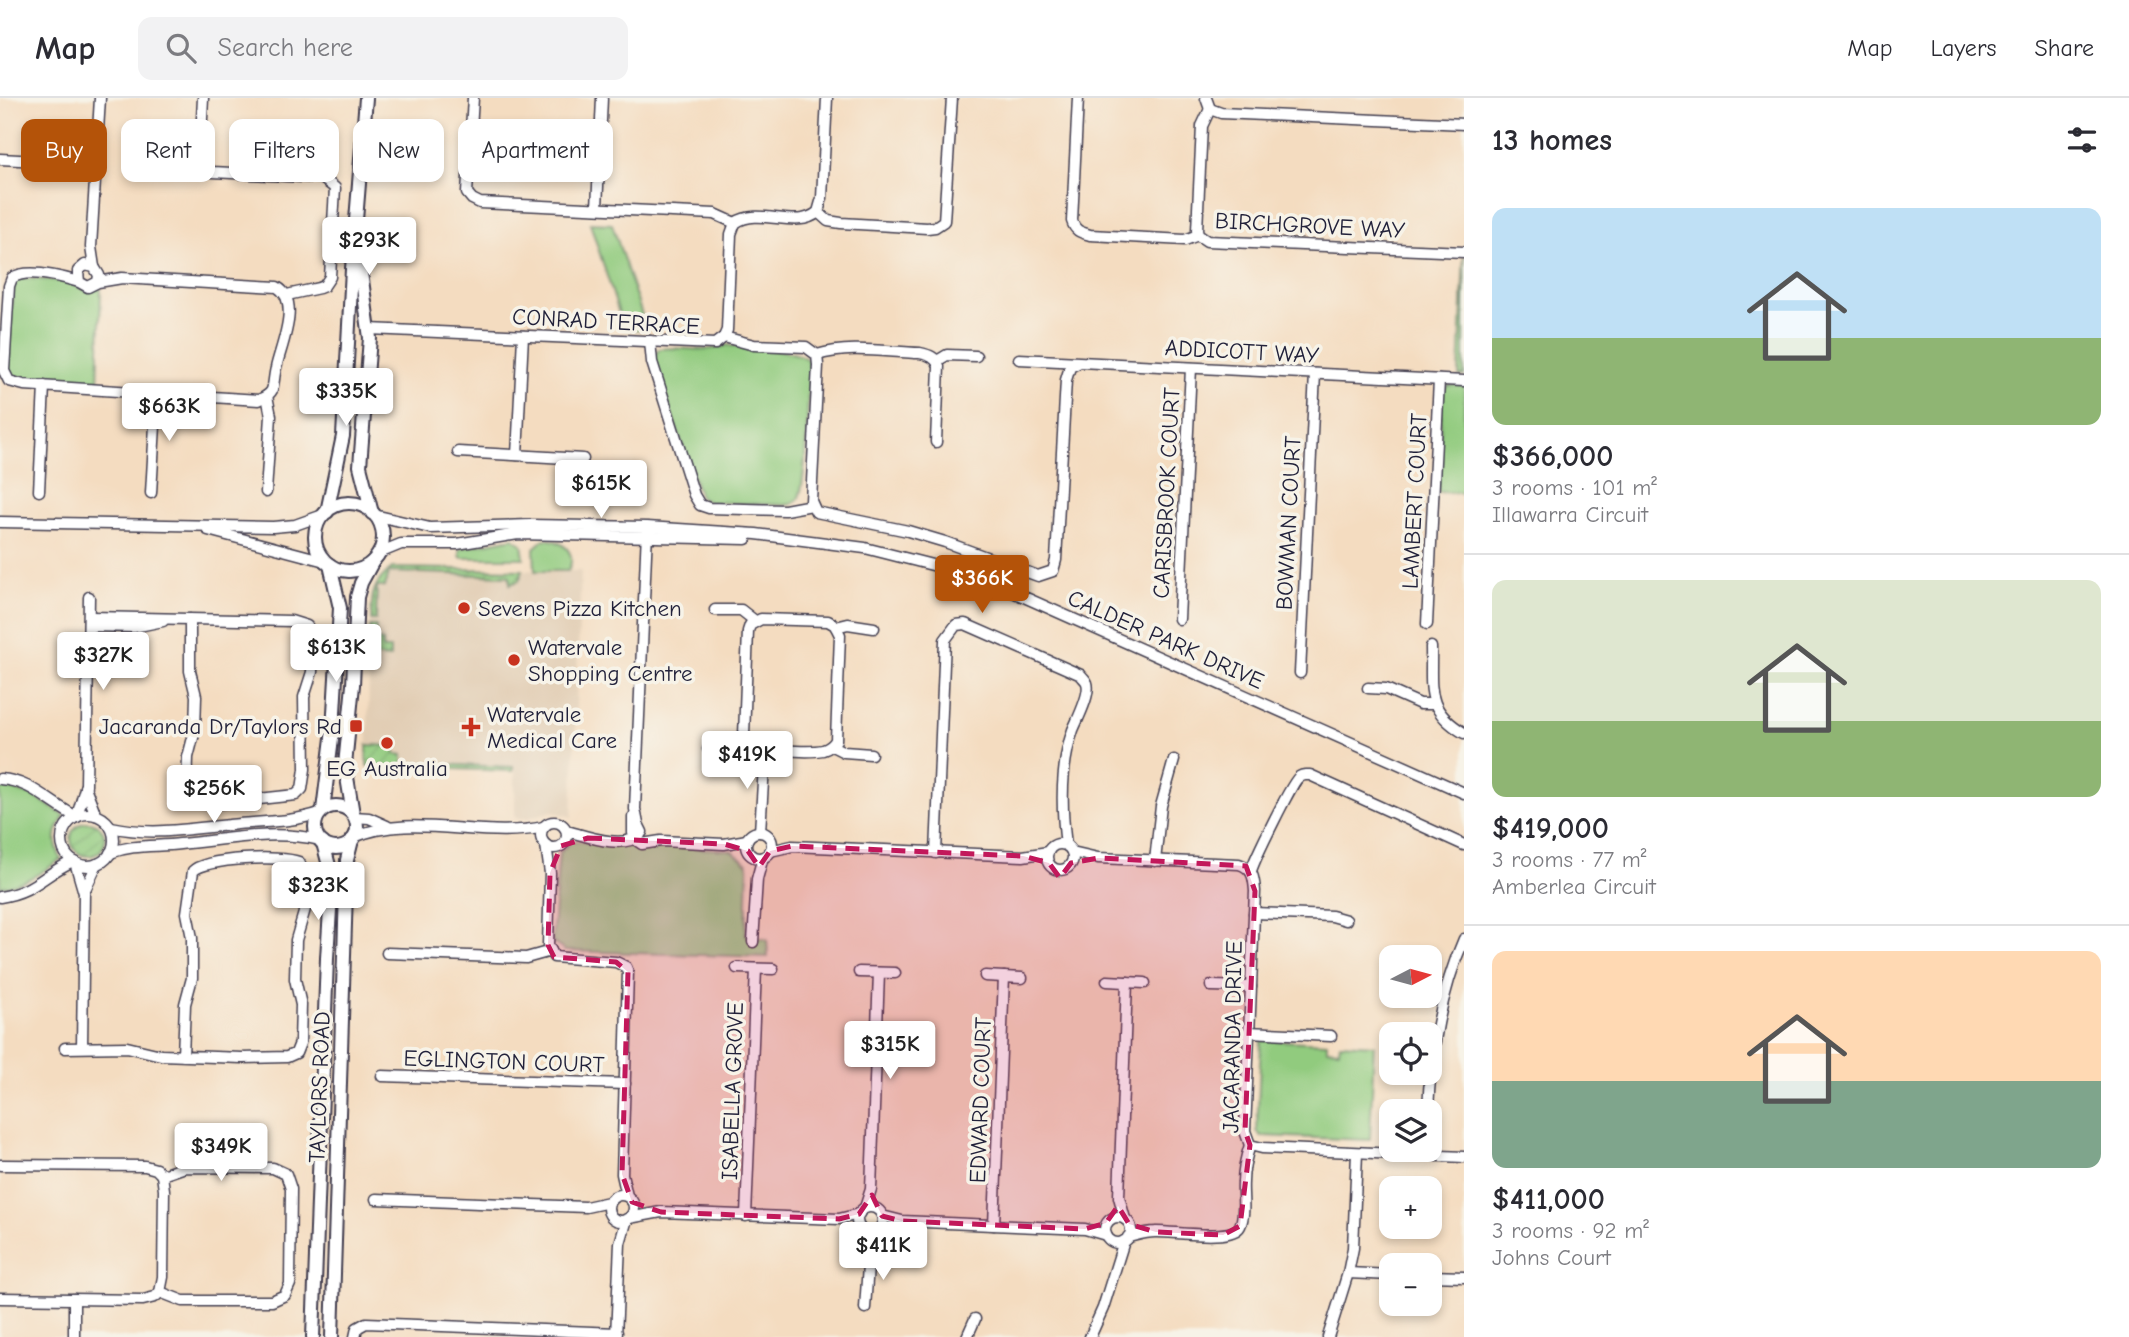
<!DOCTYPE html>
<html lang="en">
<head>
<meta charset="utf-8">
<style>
  :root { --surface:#fff; --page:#f2f2f3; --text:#2b2b33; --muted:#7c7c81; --line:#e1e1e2; --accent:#b45309 }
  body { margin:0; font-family:"Comic Neue",sans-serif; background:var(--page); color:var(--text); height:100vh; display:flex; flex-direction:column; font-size:26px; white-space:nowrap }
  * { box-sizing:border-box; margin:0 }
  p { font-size:23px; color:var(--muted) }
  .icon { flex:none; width:38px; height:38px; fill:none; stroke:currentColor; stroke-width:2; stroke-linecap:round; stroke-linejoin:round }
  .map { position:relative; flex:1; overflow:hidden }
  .sheet { display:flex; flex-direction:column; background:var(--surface); width:665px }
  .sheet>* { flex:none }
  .banner { position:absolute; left:21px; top:21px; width:665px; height:63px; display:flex; gap:14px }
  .needle { width:46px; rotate:84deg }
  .fabs { position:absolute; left:1379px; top:847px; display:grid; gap:14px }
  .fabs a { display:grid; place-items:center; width:63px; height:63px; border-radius:14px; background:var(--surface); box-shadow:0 4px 10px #0003; font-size:35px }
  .price { position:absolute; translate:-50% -60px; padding:0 16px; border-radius:7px; background:#fff; color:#222; font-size:23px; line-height:46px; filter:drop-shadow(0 2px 4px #0008) }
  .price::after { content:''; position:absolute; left:50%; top:42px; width:21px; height:16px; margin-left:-10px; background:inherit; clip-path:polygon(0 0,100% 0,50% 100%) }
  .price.selected { background:var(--accent); color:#fff }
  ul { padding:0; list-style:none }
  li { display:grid; align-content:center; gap:14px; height:371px; padding:0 28px }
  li+li { border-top:2px solid var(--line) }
  li span { display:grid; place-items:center; height:217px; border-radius:14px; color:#555 }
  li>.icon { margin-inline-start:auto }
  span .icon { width:126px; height:126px; fill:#fffc; stroke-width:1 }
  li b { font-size:30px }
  h2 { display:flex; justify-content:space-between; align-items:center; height:84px; padding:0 28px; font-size:30px }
  .chip { padding:0 24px; border-radius:14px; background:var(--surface); box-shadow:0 4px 10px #0003; font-size:24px; line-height:63px }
  .chip.selected { background:var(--accent); color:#fff }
  header { display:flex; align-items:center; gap:42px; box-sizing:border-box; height:98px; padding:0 35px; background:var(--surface); border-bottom:2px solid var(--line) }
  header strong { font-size:33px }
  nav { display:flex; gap:38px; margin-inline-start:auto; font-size:24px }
  .search { width:490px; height:63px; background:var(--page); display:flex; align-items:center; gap:18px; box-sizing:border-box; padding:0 24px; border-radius:14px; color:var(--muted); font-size:26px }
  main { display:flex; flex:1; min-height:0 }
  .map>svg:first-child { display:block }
  .built { fill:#e1ccb2 }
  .green { fill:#91cb7e; stroke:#5a765c; stroke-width:2 }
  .garden { fill:url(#garden-furrows); stroke:#5a765c; stroke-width:2 }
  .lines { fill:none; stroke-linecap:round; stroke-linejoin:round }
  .minor-casing { stroke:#423e4f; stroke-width:13 }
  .major-casing { stroke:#423e4f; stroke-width:16 }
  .minor { stroke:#fff; stroke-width:10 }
  .major { stroke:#fff; stroke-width:12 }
  .marked { fill:#c2185b; fill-opacity:0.2; stroke:#c2185b; stroke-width:5; stroke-dasharray:14 9; stroke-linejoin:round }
  .poi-dot { fill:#c8321e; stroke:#f7f3e8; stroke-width:2.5 }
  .labels { text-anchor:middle; stroke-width:7; stroke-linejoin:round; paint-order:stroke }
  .street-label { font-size:23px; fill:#22223b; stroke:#f7f3e8 }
  .poi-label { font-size:23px; fill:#22223b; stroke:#f7f3e8; text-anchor:start }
</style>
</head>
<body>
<header>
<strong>Map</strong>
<div class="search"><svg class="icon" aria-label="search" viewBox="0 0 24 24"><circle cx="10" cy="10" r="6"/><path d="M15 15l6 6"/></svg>Search here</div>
<nav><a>Map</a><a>Layers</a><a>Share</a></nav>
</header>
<main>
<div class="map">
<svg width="1464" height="1239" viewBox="0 0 1464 1239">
  <defs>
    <pattern id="garden-furrows" width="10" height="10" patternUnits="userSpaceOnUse" patternTransform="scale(1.75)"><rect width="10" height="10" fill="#91cb7e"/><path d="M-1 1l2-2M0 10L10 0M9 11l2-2" fill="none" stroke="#7dae6e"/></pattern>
  </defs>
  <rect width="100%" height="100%" fill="#f7f3e8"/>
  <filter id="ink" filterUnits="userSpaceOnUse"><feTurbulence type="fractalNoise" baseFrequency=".0143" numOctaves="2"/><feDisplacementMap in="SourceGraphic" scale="14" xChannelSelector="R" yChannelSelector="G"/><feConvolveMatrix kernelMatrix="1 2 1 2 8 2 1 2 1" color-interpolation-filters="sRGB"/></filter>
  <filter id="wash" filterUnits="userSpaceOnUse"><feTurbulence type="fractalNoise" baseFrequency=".00686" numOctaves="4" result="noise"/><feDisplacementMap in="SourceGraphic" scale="28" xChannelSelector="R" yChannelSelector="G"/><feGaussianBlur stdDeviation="1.57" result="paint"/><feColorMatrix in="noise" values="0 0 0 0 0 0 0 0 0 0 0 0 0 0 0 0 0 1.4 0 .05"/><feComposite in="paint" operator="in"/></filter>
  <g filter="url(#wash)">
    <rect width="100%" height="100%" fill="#f4dcc0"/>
    <polygon class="built" points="394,471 581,473 572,719 552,713 528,720 515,720 515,671 367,668 371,497"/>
    <g class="green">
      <polygon points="590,125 612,126 647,232 624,231"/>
      <polygon points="1464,157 1464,278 1459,278"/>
      <polygon points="21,180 66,183 87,193 98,187 101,192 98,287 18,282 9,278 5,270 14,183"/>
      <path d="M727,247C748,251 792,249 808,262L809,269C808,292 807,388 798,401C794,407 789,407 783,407L708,404L700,399L653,261L659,251C682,248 705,256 727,247Z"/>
      <polygon points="1448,287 1464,288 1464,395 1438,394 1442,295"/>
      <polygon points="513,440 522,446 524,460 462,460 460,458 460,452 462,450"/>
      <path d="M544,441C562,442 578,454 568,473H535L534,450Z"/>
      <path d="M0,688L32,697L65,718C53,734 54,744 61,761C42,775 24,786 0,789Z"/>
      <polygon points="572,743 731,752 748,766 746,837 767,842 768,859 565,853 552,844 559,755"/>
      <polygon points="1261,942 1327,945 1327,951 1339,952 1340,945 1374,947 1370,1042 1261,1038 1257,1033"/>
    </g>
    <g class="garden">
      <path d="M392,470L523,472L519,483L510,486V478L389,474L385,489H377L376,522H371C372,497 371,487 392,470Z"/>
      <polygon points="370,528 376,528 375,542 383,543 383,551 390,551 390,560 369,558"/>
      <polygon points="367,647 395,648 395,656 403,657 403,665 513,669 513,673 367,668"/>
      <circle cx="88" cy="741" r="17"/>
    </g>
  </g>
  <g filter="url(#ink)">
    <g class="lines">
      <g class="minor-casing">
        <g id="minor">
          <polyline points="203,0 200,60 200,66 213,74 322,80 335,90 330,179 324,188 319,190 287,197"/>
          <polyline points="473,0 467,95 472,101 480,105 715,116 735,125"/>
          <path d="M1078,0L1072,123C1075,133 1080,134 1090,137L1185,142L1198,137"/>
          <polyline points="1206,0 1210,11"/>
          <polyline points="1210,11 1202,28 1197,132 1198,137 1207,143 1464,154"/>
          <polyline points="1210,11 1221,15 1464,26"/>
          <polyline points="0,61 96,66"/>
          <polyline points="153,70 184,72 200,66"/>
          <polyline points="597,110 602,0"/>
          <polyline points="818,114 828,123 841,125 927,130 935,129 944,123 952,0"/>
          <path d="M735,125C760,108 796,133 818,114L822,100L827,0"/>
          <polyline points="94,169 91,149 100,0"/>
          <path d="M79,184C62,179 27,170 12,180L9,188L4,273L9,283L24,287L259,302C264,299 269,298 272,292C274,286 274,277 276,270C280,250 302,203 277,189L122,180L98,184L88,189L79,184L78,173L85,167L94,169L99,177L98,184"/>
          <polyline points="369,231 715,246 724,239 727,232 731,136 735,125"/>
          <polyline points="724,239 754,247 806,249 817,257 818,267 811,403 816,414 908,433 945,444 1038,478 1053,473 1056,462 1066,282 1070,269 1078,265"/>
          <polyline points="650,243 652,264 694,397 700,407 709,410 785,412 812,407"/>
          <path d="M817,257C850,247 886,254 920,255C929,257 936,259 939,268L936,344"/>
          <polyline points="1019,261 1464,283"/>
          <polyline points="937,263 947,257 976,258"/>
          <polyline points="458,354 583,361"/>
          <polyline points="517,357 523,238"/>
          <polyline points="39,393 44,288"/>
          <polyline points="266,394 271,318 267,298"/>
          <polyline points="151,395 157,294"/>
          <polyline points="374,417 430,430 530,427 647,429 756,436 865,450 952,472 997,487 1464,695"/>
          <polyline points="0,424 273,429 295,427 323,417"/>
          <polyline points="208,432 325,463"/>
          <polyline points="379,455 401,446 457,446 518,436 746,441"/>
          <polyline points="715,512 741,512 755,523"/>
          <polyline points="90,519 291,523 307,528 312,537 313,545 312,574 304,599 305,671 302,691 296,697 212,706 196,704 190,698 187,690 188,659 195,632 196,598 190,573 190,521"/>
          <path d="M761,521L828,523L835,527L840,537L836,642C833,647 830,650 823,652C808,655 758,652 746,644L744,637L748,533L750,527Z"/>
          <polyline points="1179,521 1191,270"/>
          <polyline points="1427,526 1439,282"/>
          <polyline points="89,528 134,529 163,523"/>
          <polyline points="836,529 848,526 874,530"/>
          <path d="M1431,549C1432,590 1424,611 1464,635"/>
          <polyline points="1300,575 1315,276"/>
          <polyline points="1368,590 1386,591 1420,606 1434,606"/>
          <polyline points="832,648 844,654 871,656"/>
          <polyline points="708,651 734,652 746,644"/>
          <path d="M0,681C32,683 49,705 77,719"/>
          <polyline points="85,689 96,717"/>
          <circle cx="88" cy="742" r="26"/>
          <polyline points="77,718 86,687 89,499"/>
          <polyline points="354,719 369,720 387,728"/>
          <polyline points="633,719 633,735 636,742 642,746 661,743 724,746 747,742"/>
          <circle cx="554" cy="737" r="13"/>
          <path d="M111,729C152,738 188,731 229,727C261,723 290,725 320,715"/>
          <path d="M567,733C586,738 623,752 640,737"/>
          <polyline points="642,734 638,726 635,711 647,433"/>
          <polyline points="760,734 765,651"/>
          <circle cx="759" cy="747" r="13"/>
          <path d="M354,739C410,714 483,742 544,729"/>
          <circle cx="1060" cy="759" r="13"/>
          <polyline points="546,747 550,775 548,847 554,859 616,864 626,869 628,874 622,1076 627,1098"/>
          <polyline points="770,753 792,748 1023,758 1048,754"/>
          <path d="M1072,754L1098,760L1239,766C1253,770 1254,780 1255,793L1245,1033L1250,1047L1262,1050L1464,1059"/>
          <path d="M110,755C133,746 156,749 180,746C226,742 274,731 320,742"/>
          <path d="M936,755L945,542L956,527L965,526L1081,577C1083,580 1086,582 1087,585C1091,596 1077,622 1073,632C1060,669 1061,709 1066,747"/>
          <polyline points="1155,763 1161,708 1174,662"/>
          <polyline points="75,764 84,795 82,949"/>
          <path d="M1251,773C1254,762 1293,682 1299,679C1303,676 1305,677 1310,677L1464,747"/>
          <polyline points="84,794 97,766"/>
          <path d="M0,799C35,794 44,776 73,763"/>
          <polyline points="1254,815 1332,818 1346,822"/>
          <polyline points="753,844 757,781 763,759"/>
          <polyline points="387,855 526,860 551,853"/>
          <polyline points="737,870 773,871"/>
          <polyline points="859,874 895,875"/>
          <polyline points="985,878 1022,880"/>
          <polyline points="1107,883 1145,885"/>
          <polyline points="1211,888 1251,889"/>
          <polyline points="1248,934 1331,938"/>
          <path d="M65,950L127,949L161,957L242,960L287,959L296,955L300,945L301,907L295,881L296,842L305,811L306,778L299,764C282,757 205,760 193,773L187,815L192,840V880L185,906L183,958"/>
          <polyline points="382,978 625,986"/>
          <path d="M1428,1013C1430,956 1441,893 1464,841"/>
          <polyline points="0,1067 145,1068 156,1071 162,1077"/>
          <circle cx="621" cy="1110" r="13"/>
          <polyline points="376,1101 586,1109 609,1104"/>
          <circle cx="870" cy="1122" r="13"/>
          <polyline points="865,1110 871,1091 879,875"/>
          <polyline points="746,1118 756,871"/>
          <polyline points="882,1118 902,1123 1085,1131 1106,1137"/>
          <circle cx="1118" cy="1132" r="13"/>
          <polyline points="629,1120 661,1114 839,1121 859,1116"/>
          <polyline points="1125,1121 1119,1099 1127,884"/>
          <polyline points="994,1127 1004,879"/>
          <path d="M1128,1139C1137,1137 1146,1134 1155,1134C1172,1133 1232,1144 1240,1128C1246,1116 1242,1097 1243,1084C1243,1071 1246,1059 1250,1047"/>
          <polyline points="1348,1175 1391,1177"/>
          <polyline points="1430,1178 1464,1179"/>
          <polyline points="160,1194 163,1179 164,1092 162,1077"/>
          <polyline points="0,1200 143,1202 155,1199 160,1194 183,1203 272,1203 285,1197 290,1186 291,1091 286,1076 273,1070 185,1069 162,1077"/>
          <polyline points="865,1210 869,1154 876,1134"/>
          <polyline points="74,1239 74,1201"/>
          <polyline points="355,1239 357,1230 366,1225 617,1235"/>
          <polyline points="616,1239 620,1145 627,1121"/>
          <polyline points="967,1239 975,1221"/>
          <polyline points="1090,1239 1103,1210 1124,1143"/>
          <polyline points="1328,1239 1348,1175 1353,1150 1357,1055"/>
        </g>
      </g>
      <g class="major-casing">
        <g id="major">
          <polyline points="359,160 370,240 360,368 372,415"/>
          <circle cx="349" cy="439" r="34"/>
          <polyline points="327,414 343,338 352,171 366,0"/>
          <circle cx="336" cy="729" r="21"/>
          <polyline points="323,712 333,632 340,510 330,467"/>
          <polyline points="353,716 345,667 353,587 357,499 361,485 373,463"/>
          <polyline points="313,1239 327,860 332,779 323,745"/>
          <polyline points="332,1239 347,762 352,742"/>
        </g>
      </g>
      <use href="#minor" class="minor"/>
      <use href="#major" class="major"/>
    </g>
  </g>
  <path class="marked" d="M588,740L724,746L748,753L759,769L770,753L792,748L1023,758L1049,765L1060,780L1071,765L1098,760L1246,768L1255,793L1245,1033L1250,1047L1240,1128L1223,1137L1156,1134L1129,1126L1118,1108L1106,1125L1085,1131L902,1123L882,1118L872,1097L859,1116L839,1121L661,1114L632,1104L622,1076L628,874L616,864L554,859L548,847L550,775L561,748Z"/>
  <g class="poi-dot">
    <circle cx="464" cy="510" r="7"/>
    <circle cx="514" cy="562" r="7"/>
    <rect x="349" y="621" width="14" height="14" rx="3.5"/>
    <path d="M467.5 618.5h7v7h7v7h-7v7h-7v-7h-7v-7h7z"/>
    <circle cx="387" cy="645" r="7"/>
  </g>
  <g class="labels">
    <g class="street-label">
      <text transform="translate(1310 127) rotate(3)" y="8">BIRCHGROVE WAY</text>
      <text transform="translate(606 223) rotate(3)" y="8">CONRAD TERRACE</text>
      <text transform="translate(1242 253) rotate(3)" y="8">ADDICOTT WAY</text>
      <text transform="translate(1166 395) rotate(-87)" y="8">CARISBROOK COURT</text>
      <text transform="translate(1414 403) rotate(-87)" y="8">LAMBERT COURT</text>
      <text transform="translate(1288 425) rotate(-87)" y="8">BOWMAN COURT</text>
      <text transform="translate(1166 541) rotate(24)" y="8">CALDER PARK DRIVE</text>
      <text transform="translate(1232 939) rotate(-89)" y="8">JACARANDA DRIVE</text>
      <text transform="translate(504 963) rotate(2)" y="8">EGLINGTON COURT</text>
      <text transform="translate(319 989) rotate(-88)" y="8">TAYLORS ROAD</text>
      <text transform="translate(732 993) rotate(-88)" y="8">ISABELLA GROVE</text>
      <text transform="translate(980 1002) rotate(-88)" y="8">EDWARD COURT</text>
    </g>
    <g class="poi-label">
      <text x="478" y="518">Sevens Pizza Kitchen</text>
      <text x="528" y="557">Watervale<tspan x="528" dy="26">Shopping Centre</tspan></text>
      <text x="487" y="624">Watervale<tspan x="487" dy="26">Medical Care</tspan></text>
      <text x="342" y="636" text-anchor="end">Jacaranda Dr/Taylors Rd</text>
      <text x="387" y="678" text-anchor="middle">EG Australia</text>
    </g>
  </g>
</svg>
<div class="fabs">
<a><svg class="needle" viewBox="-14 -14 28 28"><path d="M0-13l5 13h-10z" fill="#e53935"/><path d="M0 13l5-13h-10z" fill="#7c7c81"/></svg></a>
<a><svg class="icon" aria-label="locate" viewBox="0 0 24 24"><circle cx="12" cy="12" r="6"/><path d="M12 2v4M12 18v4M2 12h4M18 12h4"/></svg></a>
<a><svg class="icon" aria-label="layers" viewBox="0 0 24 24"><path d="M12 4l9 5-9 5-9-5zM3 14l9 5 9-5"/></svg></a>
<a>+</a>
<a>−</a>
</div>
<b class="price" style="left:369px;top:179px">$293K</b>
<b class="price" style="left:346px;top:330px">$335K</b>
<b class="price" style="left:169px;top:345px">$663K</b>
<b class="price" style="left:601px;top:422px">$615K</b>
<b class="price selected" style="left:982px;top:517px">$366K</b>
<b class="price" style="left:336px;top:586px">$613K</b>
<b class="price" style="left:103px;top:594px">$327K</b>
<b class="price" style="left:747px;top:693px">$419K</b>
<b class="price" style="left:214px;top:727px">$256K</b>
<b class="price" style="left:318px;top:824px">$323K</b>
<b class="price" style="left:890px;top:983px">$315K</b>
<b class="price" style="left:221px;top:1085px">$349K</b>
<b class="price" style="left:883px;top:1184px">$411K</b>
<div class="banner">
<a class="chip selected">Buy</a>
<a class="chip">Rent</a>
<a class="chip">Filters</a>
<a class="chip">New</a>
<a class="chip">Apartment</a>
</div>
</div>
<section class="sheet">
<h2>13 homes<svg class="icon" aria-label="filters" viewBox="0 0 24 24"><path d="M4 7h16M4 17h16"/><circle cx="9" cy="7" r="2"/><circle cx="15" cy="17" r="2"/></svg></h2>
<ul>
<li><span style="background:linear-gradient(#bfe0f5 60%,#8fb573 0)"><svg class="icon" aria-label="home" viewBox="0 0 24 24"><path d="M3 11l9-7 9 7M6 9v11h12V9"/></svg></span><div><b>$366,000</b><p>3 rooms · 101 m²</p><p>Illawarra Circuit</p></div></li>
<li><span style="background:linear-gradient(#dfe7d0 65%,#8fb573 0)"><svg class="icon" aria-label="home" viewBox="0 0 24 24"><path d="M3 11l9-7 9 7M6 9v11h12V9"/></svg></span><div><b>$419,000</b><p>3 rooms · 77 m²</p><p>Amberlea Circuit</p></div></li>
<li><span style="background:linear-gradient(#ffd9b3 60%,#7fa58c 0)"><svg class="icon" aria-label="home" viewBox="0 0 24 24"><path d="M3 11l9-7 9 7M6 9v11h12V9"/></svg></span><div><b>$411,000</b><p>3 rooms · 92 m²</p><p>Johns Court</p></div></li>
</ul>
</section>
</main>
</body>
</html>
